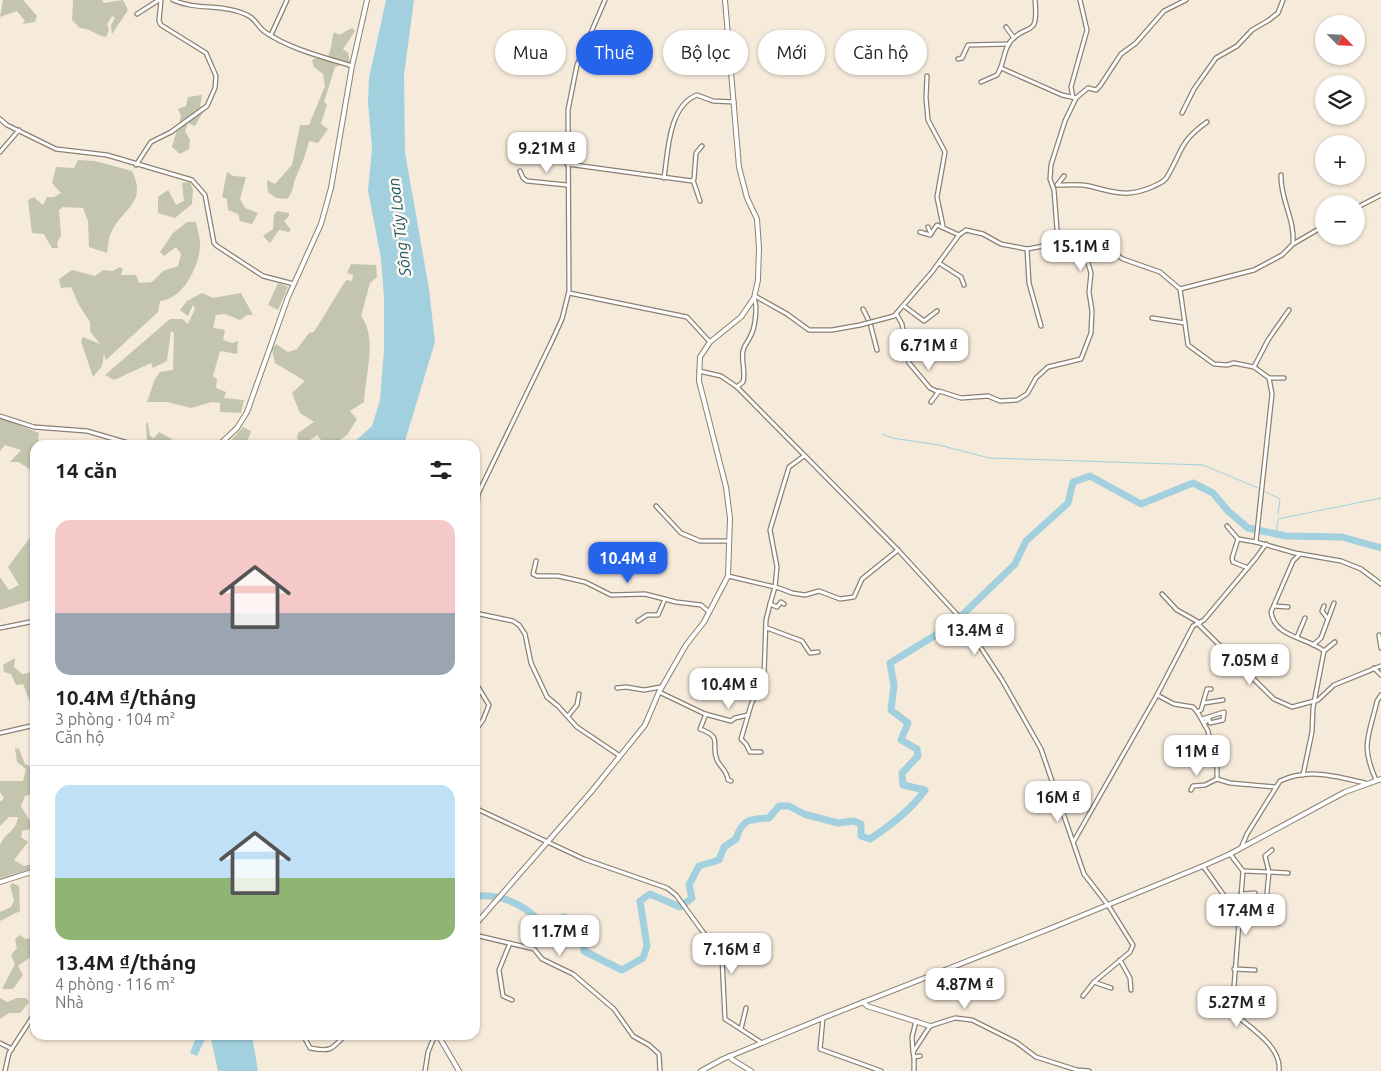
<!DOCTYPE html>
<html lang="vi">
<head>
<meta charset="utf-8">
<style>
  :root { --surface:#fff; --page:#f6f6f6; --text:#202124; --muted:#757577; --line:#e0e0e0; --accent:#2563eb }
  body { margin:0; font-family:Ubuntu,sans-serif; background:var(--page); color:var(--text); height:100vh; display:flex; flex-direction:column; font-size:19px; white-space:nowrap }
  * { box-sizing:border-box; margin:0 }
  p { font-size:16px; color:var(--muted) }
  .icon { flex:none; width:28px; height:28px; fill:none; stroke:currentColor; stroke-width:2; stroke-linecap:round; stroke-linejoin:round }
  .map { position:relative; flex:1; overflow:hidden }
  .drawer { position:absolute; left:30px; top:440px; width:450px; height:600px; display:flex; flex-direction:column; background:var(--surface); border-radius:15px; box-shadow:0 1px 4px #0004 }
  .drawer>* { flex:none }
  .banner { position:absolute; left:495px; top:30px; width:475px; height:45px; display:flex; gap:10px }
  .needle { width:32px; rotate:114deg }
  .buttons { position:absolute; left:1315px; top:15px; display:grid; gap:10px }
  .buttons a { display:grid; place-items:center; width:50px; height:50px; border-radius:50%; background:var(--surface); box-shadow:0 1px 4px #0004; font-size:25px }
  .price { position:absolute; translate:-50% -42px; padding:0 11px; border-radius:10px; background:#fff; color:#222; font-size:16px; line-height:32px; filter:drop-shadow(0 1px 2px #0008) }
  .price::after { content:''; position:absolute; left:50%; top:30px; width:15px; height:11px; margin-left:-8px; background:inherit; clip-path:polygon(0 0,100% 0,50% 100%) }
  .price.selected { background:var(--accent); color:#fff }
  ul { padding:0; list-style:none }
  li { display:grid; align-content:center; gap:10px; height:265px; padding:0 25px }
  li+li { border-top:1px solid var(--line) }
  li span { display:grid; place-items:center; height:155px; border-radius:15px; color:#555 }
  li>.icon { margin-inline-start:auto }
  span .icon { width:90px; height:90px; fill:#fffc; stroke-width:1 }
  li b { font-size:21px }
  h2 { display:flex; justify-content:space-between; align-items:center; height:60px; padding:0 25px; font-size:21px }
  .chip { padding:0 18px; border-radius:22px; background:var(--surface); box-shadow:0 1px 4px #0004; font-size:18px; line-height:45px }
  .chip.selected { background:var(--accent); color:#fff }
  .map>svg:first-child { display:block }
  .green { fill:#c3c5ae }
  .water { fill:#a3d0de }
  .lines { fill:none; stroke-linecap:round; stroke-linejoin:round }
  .stream { stroke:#a3d0de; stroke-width:1 }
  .river { stroke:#a3d0de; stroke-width:7 }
  .minor-casing { stroke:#8b8172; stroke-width:5.5 }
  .tertiary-casing { stroke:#8b8172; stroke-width:6 }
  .minor { stroke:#fff; stroke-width:3 }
  .tertiary { stroke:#fff; stroke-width:4 }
  .minor-bridge-casing { stroke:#8b8172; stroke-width:5.5; stroke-linecap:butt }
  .minor-bridge { stroke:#fff; stroke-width:3 }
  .labels { text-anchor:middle; stroke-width:5; stroke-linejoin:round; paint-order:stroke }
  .water-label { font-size:16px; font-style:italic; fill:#1a5665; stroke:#fef9f2 }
</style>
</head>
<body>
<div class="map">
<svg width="1381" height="1071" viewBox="0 0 1381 1071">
  <rect width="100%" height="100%" fill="#f6eada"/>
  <g class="green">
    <polygon points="3,0 23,0 37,16 35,22 22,24 25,21 17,11 0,17"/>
    <path d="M73,0H102L104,3L123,0L128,10L112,34L111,25L115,18L112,16L107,24L109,30L106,37C95,35 92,29 80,28L72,20Z"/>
    <path d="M352,28L355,31L343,49L348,53L350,62L335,67L324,102L327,104L321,124L328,129L318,143L309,141C306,154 302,164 296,177C292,185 294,192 287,199L276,198L268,192L267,180L275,184L292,165L300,125H309L325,86L323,74L314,67L312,60L318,57L326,60C332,51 331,42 334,32L339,35Z"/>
    <polygon points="202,95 200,106 204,110 195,126 188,123 185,131 190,140 189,149 180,154 172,147 181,116 178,109 186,106 188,97"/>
    <path d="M78,160L95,161L132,171C148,204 122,208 111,233C108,239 108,247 107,253L89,247L88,221L83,208L63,207L59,210L61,236L57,242L58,248H52L44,234L32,233L28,200L34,197L43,205L47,197H54L61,193L52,183L56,167L74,168Z"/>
    <polygon points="227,172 233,176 246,177 240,199 245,208 258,213 252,224 240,221 238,214 228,210 227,199 222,197"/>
    <polygon points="190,182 193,190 192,204 175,218 158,213 158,197 168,190 176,205 184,201 182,183"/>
    <polygon points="277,211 289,213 289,216 284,221 291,230 289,232 279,230 270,243 263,236 273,229 274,215"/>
    <path d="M187,222H196C197,229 201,239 200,246C199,267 183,299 160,301L158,312L106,360L104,354L102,366L93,377L81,341L83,337L100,344L90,331V322L79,305L71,287L61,288L59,279L72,270L95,276L103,270L112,271L120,267L123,269L121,275H136L139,283L152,282L163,271L178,266L181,254L176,247L164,256L160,252L173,233Z"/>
    <path d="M351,264L376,265L377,277L370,283L361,316C378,338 365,376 364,402L350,411L357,419L347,435L333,445L323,442L317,435L306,443L297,439L298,433L314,422L300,413L292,393L305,381L275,363L272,349L276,344L288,352L297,349L309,333L314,332L346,280L352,281L353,275L347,273Z"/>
    <polygon points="278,283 288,287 278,310 268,305"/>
    <polygon points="202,293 213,298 241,293 253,315 247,315 240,320 225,314 216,315 213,328 225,330 223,340 232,343 238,341 237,354 220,351 213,376 217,379 216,388 226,392 224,398 244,400 241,413 220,412 220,403 212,402 191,408 167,402 147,402 155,379 160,372 173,370 174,333 171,331 167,361 153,368 151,363 114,380 105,375 170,319 182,319 188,324 195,309 193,305 188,316 180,310 187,301"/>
    <polygon points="0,417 39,433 38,445 35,445 35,473 19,462 10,462 21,450 5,445 0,451"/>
    <polygon points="146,423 148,423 150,436 154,438 159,432 172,439 170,445 144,445 147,441"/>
    <polygon points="243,427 251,431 246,445 227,445"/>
    <polygon points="35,531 35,599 0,610 0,577 9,590 19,585 8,567"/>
    <polygon points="15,658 14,667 22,674 29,673 34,664 31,659 35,658 35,685 31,687 35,705 30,702 23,684 16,685 11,674 4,672 3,665"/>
    <path d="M15,748L19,749L25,764L35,768V793L25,796L21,806L31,823H35V833L30,829L22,831L21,837L28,842L14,860L24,866L35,863V868L0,878C0,869 0,856 0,846C3,834 16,832 18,817H9L0,826V802L4,798L0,792V781H23L26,769L17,762Z"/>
    <polygon points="12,883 19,886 20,911 0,921 0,912 11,907 14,900 10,886"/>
    <polygon points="19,935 26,939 35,937 35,954 18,966 23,975 13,989 2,989 15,964 11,955 17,948 15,940"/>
    <polygon points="0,998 7,1002 17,998 26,998 29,1002 20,1013 9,1013 0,1019"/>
  </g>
  <g class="water">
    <polygon points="386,0 414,0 404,75 405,152 429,289 435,342 405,441 399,445 351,445 372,426 380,400 384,350 384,297 381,258 368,191 372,148 368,102 369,78"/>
    <polygon points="197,1035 252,1035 258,1071 218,1071 211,1039 206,1037 197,1056 190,1053"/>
  </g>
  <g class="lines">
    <g class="stream">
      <polyline points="882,434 892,438 939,445 989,458 1203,465 1258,488"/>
      <polyline points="1266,492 1280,499 1278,514"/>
      <polyline points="1278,519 1381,498"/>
      <polyline points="1276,534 1278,520"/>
    </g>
    <path class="river" d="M475,896C503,894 526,905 544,926L564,917L583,930L584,951L622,970L643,958L647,946L640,901L650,894L680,907L692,898L689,885L699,866L719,860L724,847L736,839C742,819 750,819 769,818L779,806H789L804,814L838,823L854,821L861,824V836L870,839C891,825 911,810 925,790L903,785L902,773L918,756L917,749L901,740L908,723L891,710L894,685L890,663L952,625L1015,564L1026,541L1068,503L1073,482L1090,476L1141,504L1193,483L1213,493L1228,511L1248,528L1286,536L1342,537L1381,548"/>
    <g class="minor-casing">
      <g id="minor">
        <path d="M173,0C197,11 225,3 249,16C255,19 259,28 265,32C290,49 323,57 352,66"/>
        <polyline points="137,14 159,0"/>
        <polyline points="1006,27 1014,38"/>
        <polyline points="271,35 287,0"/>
        <polyline points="958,59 962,58 968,45 1009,44"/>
        <polyline points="1001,68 1062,95 1076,98 1088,88 1096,90 1100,86 1121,54 1136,43 1164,11 1186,0"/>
        <polyline points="927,76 926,98 928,120 945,152 937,197 943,226"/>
        <path d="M981,82L997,75C1004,65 1003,51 1010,42C1026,21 1039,41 1035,0"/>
        <polyline points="1182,113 1194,89 1216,58 1237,46 1252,30 1269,20 1278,13 1283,0"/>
        <polyline points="0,119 7,125 56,149 107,155 192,180 205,195 214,243 217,246 263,276 294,284"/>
        <polyline points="0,152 19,130"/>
        <polyline points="567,164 692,181 694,179 696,153 702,146"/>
        <polyline points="136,165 151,142 171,132 207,106 215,88 216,76 206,53 161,25 159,21 161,0"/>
        <polyline points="520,171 523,178 527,181 567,185"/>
        <path d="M1281,175C1280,199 1295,219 1293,243"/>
        <path d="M664,178C668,153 668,106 697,95L713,101L734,102"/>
        <polyline points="693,180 700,201"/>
        <polyline points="1057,185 1064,176"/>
        <path d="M1058,185C1068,185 1080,184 1089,186C1114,192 1126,198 1152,187C1157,184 1164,183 1167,177C1183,150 1179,142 1207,122"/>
        <polyline points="1356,208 1381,195"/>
        <polyline points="928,227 931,234"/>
        <polyline points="920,232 930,235 937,225 959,235"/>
        <polyline points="1058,243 1054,190 1050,179 1051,165 1065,121 1076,98 1073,97 1071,87 1087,30 1080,0"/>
        <polyline points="1027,249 1029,283 1041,326"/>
        <polyline points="939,263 961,277 964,285"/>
        <polyline points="1180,289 1254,270 1282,255 1293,244 1324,226"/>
        <polyline points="569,293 687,317 710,342"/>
        <polyline points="755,296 787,314 809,330 832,330 860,325"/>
        <polyline points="904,306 924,321 937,311"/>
        <polyline points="863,309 869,321"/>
        <polyline points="897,315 902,324 909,363 930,388 938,392"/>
        <polyline points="894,316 932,272 959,235 966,230 983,234 1001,244 1027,249 1088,238 1123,259 1160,272 1180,289 1188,345 1214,364 1227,365 1234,363 1254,367 1269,378 1272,394 1256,542 1295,553 1341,561 1361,569 1381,584"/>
        <polyline points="1152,318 1185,323"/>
        <polyline points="870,323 877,350"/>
        <polyline points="1254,367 1268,340 1289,310"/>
        <polyline points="699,371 721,376 737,387 898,550 964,622 1002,680 1041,749 1084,874 1108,905 1133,945 1130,952 1094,982"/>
        <polyline points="1269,378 1284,378"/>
        <path d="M737,387L743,382C746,372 741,362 743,351C744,345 748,342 750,337C755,329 758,307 754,298"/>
        <polyline points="931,402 939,391 961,398 988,396 1000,401 1017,400 1027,394 1036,378 1048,367 1081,359 1091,333 1092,311 1089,292 1091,273 1081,240"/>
        <polyline points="0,416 34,427 87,431 135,445"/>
        <polyline points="656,506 681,533 700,541 729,541"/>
        <polyline points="1227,526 1238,539"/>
        <polyline points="475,534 478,494 552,341 562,319 569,291 568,110 577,65 605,0"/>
        <path d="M1300,554L1293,561L1271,612C1275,638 1307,637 1324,651L1313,708L1312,732L1303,775"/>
        <polyline points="536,561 533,574 537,576 558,576 585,582 611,595 645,594 676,602 701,605 709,612"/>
        <polyline points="1248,568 1233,562 1232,558 1238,539 1256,542"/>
        <polyline points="728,576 779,588 792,593 805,595 819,591 840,599 854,597 862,579 898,550"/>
        <polyline points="1162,594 1177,610 1200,623"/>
        <polyline points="770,604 775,587 777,567 770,530 789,467 804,456"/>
        <polyline points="1274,606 1288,607"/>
        <polyline points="1324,606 1322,611 1328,619"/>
        <polyline points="475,613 513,621 519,625 525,634 531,663 547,697 558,706 577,727 620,756"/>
        <polyline points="638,621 647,615 658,615 665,599"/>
        <polyline points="1198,624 1274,699 1292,707 1318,700 1334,685 1381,666"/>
        <polyline points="0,628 35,621"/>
        <polyline points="767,628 802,641 810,653 818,652"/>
        <polyline points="1379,635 1381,648"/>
        <polyline points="1297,637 1305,618"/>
        <polyline points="1313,645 1321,638 1334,603"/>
        <polyline points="1324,651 1335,642"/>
        <polyline points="1374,668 1381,675"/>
        <polyline points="475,682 489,705 483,720 475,731"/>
        <polyline points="617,688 626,687 644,690 661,687"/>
        <polyline points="659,692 705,714 731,721 735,718 748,715"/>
        <polyline points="1157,695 1174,704 1193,707 1198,713 1208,731 1213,758 1217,768 1217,779 1230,783 1276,787"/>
        <polyline points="1204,703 1223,700"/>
        <polyline points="1197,712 1201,710 1207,689 1211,689"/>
        <path d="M706,714L700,729C724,738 710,743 717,760C720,767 727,770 728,780L731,781"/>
        <polyline points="568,716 577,705 579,694"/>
        <polyline points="1202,719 1224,712 1223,720 1210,723 1209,719 1204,723"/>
        <polyline points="0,733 35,725"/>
        <polyline points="761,752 750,752 746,744 741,739 751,705 764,675 766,620 770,604 777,607 781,602 784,604"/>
        <path d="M1376,780C1360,744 1369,737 1377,701L1381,695"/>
        <polyline points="1191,790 1193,786 1205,785 1217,779"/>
        <polyline points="475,808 584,859 667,888 676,895 722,958 725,1019 762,1043"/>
        <polyline points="1074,841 1157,695 1193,626 1204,620 1256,558 1266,544"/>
        <path d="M1241,848L1247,834L1280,781C1307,768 1337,776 1365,783"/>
        <path d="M1230,854L1243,871L1232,1012C1249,1027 1282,1046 1279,1071"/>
        <polyline points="1203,866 1238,915"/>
        <polyline points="1243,871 1269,872 1265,856 1272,850"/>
        <polyline points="1267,893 1269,872 1288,873"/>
        <polyline points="1241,894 1255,893"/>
        <polyline points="1240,901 1263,908 1278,923"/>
        <polyline points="1252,918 1255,906"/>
        <polyline points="475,935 534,949 542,959 573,974 614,1009 633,1036 649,1045 659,1054 660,1071"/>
        <polyline points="510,943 499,970 503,996 512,1000"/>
        <polyline points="1120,960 1130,978 1131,990"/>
        <polyline points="1234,969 1255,970"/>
        <polyline points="1083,996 1094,982 1111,988"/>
        <polyline points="823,1018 820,1049 881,1071"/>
        <polyline points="916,1021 912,1037 913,1052 930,1026 955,1018 972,1020 1016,1042 1036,1057 1077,1070 1089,1071"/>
        <polyline points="741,1029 746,1008"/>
        <path d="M303,1035L310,1048C330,1052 332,1050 345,1035"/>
        <polyline points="0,1043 12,1049"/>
        <polyline points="913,1052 914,1057 920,1056"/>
        <polyline points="914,1057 914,1071"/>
        <polyline points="5,1071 9,1053 35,1013"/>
        <polyline points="425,1071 428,1052 435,1035"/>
      </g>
    </g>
    <g class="tertiary-casing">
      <g id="tertiary">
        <polyline points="219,445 237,428 247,412 288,297 321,224 331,188 352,66 367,0"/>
        <polyline points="0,882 35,871"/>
        <polyline points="475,925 591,792 645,725 659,692 686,645 704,622 728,576 730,518 726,487 699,381 700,357 710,342 741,317 754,298 758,280 759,248 757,219 747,198 739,167 725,0"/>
        <polyline points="863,1002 867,1006 930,1026"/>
        <polyline points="438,1035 459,1071"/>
        <polyline points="729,1056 733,1060 751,1071"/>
        <polyline points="701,1071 723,1059 823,1018 1049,929 1203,866 1230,854 1345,792 1381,779"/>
      </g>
    </g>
    <use href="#minor" class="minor"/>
    <use href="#tertiary" class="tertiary"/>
    <g class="minor-bridge-casing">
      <polyline id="minor-bridge" points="860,325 894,316"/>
    </g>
    <use href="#minor-bridge" class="minor-bridge"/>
  </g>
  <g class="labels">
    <g class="water-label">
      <text transform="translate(399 227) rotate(-97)" y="6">Sông Túy Loan</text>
    </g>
  </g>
</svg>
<div class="buttons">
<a><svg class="needle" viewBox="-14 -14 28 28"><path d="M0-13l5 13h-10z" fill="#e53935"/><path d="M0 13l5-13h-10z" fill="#757577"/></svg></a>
<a><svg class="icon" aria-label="layers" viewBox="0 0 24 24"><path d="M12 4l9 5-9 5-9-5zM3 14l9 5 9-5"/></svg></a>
<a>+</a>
<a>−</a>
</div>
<b class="price" style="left:547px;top:174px">9.21M ₫</b>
<b class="price" style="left:1081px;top:272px">15.1M ₫</b>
<b class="price" style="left:929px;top:371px">6.71M ₫</b>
<b class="price selected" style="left:628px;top:584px">10.4M ₫</b>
<b class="price" style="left:975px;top:656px">13.4M ₫</b>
<b class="price" style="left:1250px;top:686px">7.05M ₫</b>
<b class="price" style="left:729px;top:710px">10.4M ₫</b>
<b class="price" style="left:1197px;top:777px">11M ₫</b>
<b class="price" style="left:1058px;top:823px">16M ₫</b>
<b class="price" style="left:1246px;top:936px">17.4M ₫</b>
<b class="price" style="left:560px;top:957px">11.7M ₫</b>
<b class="price" style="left:732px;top:975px">7.16M ₫</b>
<b class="price" style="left:965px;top:1010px">4.87M ₫</b>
<b class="price" style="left:1237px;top:1028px">5.27M ₫</b>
<div class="banner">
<a class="chip">Mua</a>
<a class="chip selected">Thuê</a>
<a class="chip">Bộ lọc</a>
<a class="chip">Mới</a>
<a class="chip">Căn hộ</a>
</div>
<section class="drawer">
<h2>14 căn<svg class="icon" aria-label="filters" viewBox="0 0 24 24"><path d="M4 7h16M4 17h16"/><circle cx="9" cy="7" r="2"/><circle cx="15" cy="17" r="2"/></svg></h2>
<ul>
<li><span style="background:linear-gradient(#f6c9c9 60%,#9aa5b1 0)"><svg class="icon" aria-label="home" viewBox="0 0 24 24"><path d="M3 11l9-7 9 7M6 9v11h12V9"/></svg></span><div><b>10.4M ₫/tháng</b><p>3 phòng · 104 m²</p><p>Căn hộ</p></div></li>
<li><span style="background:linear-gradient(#bfe0f5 60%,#8fb573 0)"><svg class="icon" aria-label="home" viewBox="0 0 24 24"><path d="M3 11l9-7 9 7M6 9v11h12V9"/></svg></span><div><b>13.4M ₫/tháng</b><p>4 phòng · 116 m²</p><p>Nhà</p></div></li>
</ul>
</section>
</div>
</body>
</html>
